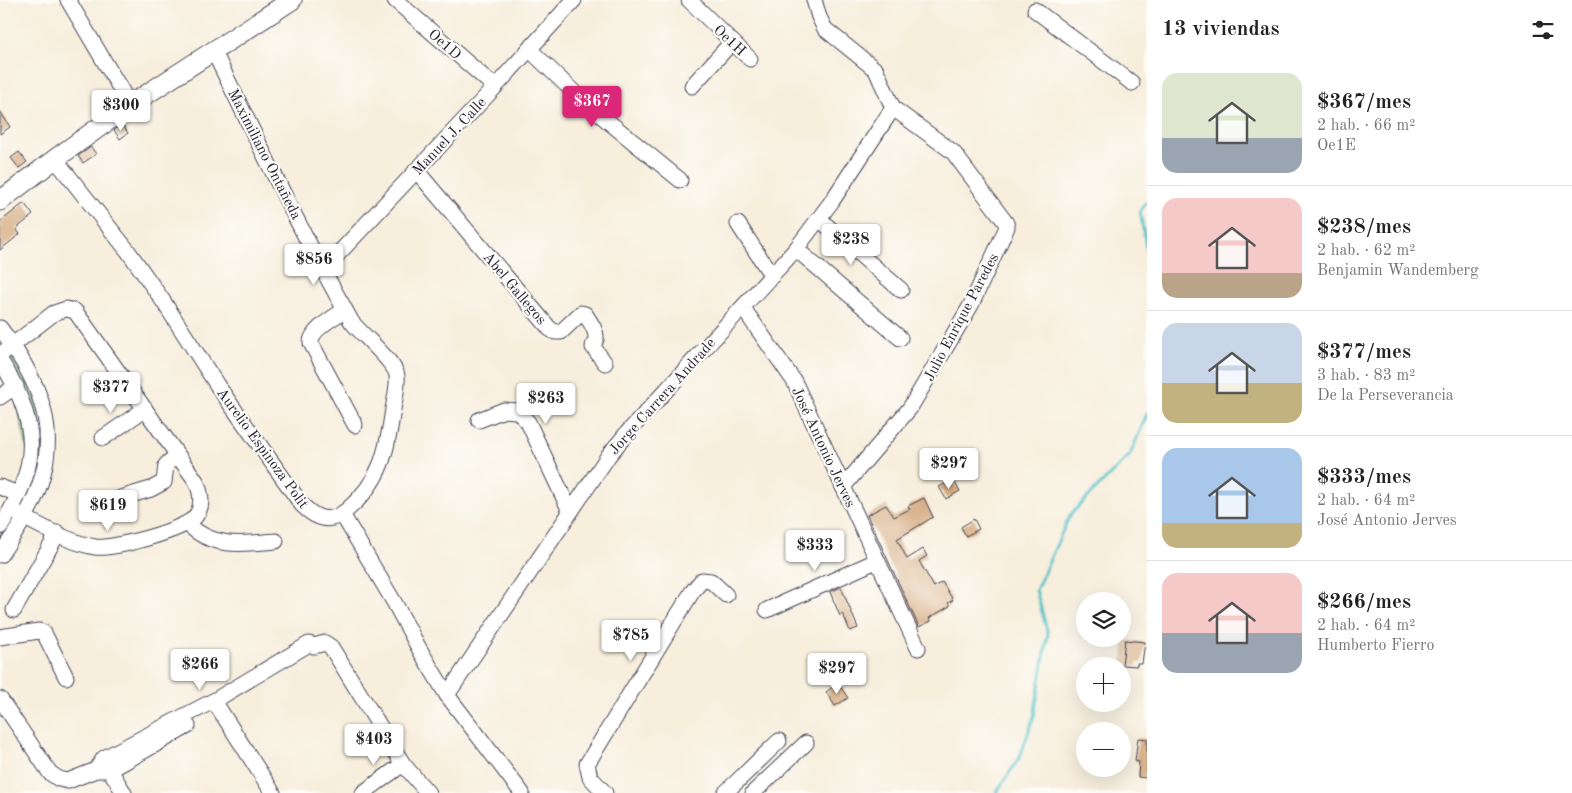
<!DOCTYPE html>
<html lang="es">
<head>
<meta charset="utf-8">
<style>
  :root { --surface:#fff; --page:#f6f6f6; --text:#222; --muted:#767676; --line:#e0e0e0; --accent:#db2777 }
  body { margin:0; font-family:"Old Standard TT",serif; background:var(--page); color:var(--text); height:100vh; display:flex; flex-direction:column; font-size:19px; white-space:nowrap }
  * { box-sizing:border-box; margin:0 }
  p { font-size:16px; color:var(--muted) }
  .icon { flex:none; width:28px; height:28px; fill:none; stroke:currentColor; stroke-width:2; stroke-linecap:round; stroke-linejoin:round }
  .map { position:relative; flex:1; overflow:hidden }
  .drawer { display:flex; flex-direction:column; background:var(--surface); width:425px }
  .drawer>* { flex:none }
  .tools { position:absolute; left:1076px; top:592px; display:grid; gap:10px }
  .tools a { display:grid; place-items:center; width:55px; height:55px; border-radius:50%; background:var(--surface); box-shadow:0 5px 20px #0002; font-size:25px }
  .price { position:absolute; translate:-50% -42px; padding:0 11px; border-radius:5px; background:#fff; color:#222; font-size:16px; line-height:32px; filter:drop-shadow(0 1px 2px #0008) }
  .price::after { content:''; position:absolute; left:50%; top:30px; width:15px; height:11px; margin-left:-8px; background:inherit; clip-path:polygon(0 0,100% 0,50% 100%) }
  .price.active { background:var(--accent); color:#fff }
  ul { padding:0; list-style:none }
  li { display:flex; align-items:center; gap:15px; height:125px; padding:0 15px }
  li+li { border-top:1px solid var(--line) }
  li span { display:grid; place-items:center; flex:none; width:140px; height:100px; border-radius:15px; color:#555 }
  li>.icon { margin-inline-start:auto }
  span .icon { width:60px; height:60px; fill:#fffc; stroke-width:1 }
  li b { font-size:21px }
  h2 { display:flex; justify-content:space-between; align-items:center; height:60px; padding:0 15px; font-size:21px }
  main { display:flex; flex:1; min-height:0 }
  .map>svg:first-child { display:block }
  .green { fill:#89c67d; stroke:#56745c }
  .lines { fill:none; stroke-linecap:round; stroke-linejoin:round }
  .stream { stroke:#54c2c9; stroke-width:3 }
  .building { fill:#d5ab81 }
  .minor-casing { stroke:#424153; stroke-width:17 }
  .major-casing { stroke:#424153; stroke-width:21 }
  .minor { stroke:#fff; stroke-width:15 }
  .major { stroke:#fff; stroke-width:19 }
  .labels { text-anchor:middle; stroke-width:4.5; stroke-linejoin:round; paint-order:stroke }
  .street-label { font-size:15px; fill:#22223b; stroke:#fdfcf7 }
</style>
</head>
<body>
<main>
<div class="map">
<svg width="1147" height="793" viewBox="0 0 1147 793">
  <rect width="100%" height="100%" fill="#fdfcf7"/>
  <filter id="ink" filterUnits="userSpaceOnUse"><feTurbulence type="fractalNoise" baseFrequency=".02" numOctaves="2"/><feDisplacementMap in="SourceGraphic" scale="10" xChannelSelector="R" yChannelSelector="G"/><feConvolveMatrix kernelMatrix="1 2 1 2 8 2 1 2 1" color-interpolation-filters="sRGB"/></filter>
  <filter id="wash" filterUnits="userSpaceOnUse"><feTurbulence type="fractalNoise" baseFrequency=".0096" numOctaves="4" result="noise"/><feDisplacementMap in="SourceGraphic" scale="20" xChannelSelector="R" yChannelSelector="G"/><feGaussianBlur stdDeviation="1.12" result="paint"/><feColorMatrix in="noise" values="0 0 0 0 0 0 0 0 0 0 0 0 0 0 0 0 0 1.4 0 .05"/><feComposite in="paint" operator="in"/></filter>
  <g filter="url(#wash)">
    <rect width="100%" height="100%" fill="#f7eedc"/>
    <polygon class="green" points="9,354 12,355 36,399 43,455 27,507 20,507 32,470 6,359"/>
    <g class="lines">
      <g class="stream">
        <polyline points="1147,202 1140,211 1147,252"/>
        <polyline points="996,793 1020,757 1034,716 1048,634 1036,590 1070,515 1130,455 1147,414"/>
      </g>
    </g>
    <g id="blocks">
      <g class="building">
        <polygon points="0,111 10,127 0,134"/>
        <polygon points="122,124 128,133 120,139 114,130"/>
        <polygon points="91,147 96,154 83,163 78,156"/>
        <polygon points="19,152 27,162 19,168 11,158"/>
        <polygon points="24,203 33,215 16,229 20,234 0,250 0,222"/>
        <polygon points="950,481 952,484 955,483 960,491 946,499 939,487"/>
        <polygon points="924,498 933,517 897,539 907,559 923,549 927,556 919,561 934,587 942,582 953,600 948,603 950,606 929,618 931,621 919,627 867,515 886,505 894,517 910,509 908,506"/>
        <polygon points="974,519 979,529 966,536 961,527"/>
        <polygon points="841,587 858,628 850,631 843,614 840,616 830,592"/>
        <polygon points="1125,640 1145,642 1142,663 1137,663 1137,666 1122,665"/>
        <polygon points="838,683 848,698 835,706 826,692"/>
        <polygon points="1138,738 1147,739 1147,778 1138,777 1139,762 1135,761"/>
      </g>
    </g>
  </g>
  <g filter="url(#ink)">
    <use href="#blocks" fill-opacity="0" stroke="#424153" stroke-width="1"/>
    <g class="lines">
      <g class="minor-casing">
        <g id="minor">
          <polyline points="68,0 130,105"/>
          <polyline points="395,0 495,87"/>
          <polyline points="689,0 750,59"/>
          <polyline points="814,0 819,17 825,29 876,70 893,108"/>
          <polyline points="1035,10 1132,83"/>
          <polyline points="529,49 582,100 680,180"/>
          <polyline points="692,86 732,42"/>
          <path d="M55,159L128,251L163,301L217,385L302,505C317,520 330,524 347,510C381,481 387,452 393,409C395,399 398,386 397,376C396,363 360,333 351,321C349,317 346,312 344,308C297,225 256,137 214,52"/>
          <path d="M416,170L550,329L555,332H561L581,313L585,314C589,320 597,331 596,339C595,342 593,345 593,347L605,363"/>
          <polyline points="819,219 901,290"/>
          <polyline points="738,224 772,276"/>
          <polyline points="796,249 900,338"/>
          <polyline points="323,270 495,87 574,0"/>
          <polyline points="743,308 794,381 918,648"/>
          <path d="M345,310C335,316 310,331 311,343L355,425"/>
          <path d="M0,328C47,390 66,445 25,517C18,530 8,543 0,555"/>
          <path d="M0,355L54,313L66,309L75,311L196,481C201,492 204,506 195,517C185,530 111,550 95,547C70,543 33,523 12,510"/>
          <path d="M0,360C39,421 42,465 0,527"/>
          <polyline points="0,397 16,386"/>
          <polyline points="479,420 504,410 517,411 528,422 570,511"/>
          <polyline points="103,438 145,409"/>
          <polyline points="0,487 18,494"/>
          <polyline points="843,487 910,408 971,305 1007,227 1006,223 953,152 893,108"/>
          <polyline points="121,498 151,489 164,482 166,465 170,461 179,457"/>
          <polyline points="342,514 394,602 421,652 447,695 522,793"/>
          <path d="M188,524C212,549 245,544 276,541"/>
          <polyline points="14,610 58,533"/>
          <polyline points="767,610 876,561"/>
          <polyline points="0,637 39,631 44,633 66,677"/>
          <polyline points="447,695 609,455 627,433 796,249 832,201 893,108"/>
          <polyline points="0,699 50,773 59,779 68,781 96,770 110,770 188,726"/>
          <polyline points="214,701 273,793"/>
          <polyline points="96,770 104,758 217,699 309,644 314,646 325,643 331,647 403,764 428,793"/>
          <polyline points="110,770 124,793"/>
          <polyline points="363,793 403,764"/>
          <polyline points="605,793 590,777 587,764 692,592 702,580 711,581 726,595"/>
          <polyline points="725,793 779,741"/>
          <polyline points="753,793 806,743"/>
        </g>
      </g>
      <g class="major-casing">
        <polyline id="major" points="0,201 55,159 130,105 292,0"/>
      </g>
      <use href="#minor" class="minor"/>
      <use href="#major" class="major"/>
    </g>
  </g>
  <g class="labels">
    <g class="street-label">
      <text transform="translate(730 40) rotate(43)" y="5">Oe1H</text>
      <text transform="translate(445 44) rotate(41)" y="5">Oe1D</text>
      <text transform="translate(449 136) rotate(-47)" y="5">Manuel J. Calle</text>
      <text transform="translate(265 154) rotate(63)" y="5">Maximiliano Ontañeda</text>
      <text transform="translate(515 288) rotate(50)" y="5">Abel Gallegos</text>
      <text transform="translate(961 317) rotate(-62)" y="5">Julio Enrique Paredes</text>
      <text transform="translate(662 396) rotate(-48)" y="5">Jorge Carrera Andrade</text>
      <text transform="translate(824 447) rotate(65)" y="5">José Antonio Jerves</text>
      <text transform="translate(263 448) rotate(54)" y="5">Aurelio Espinoza Polit</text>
    </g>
  </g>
</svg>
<div class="tools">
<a><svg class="icon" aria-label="layers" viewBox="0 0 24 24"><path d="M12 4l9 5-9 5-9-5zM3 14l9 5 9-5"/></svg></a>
<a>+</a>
<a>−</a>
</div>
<b class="price active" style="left:592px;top:128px">$367</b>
<b class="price" style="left:121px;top:132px">$300</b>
<b class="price" style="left:851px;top:266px">$238</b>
<b class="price" style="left:314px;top:286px">$856</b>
<b class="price" style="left:111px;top:414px">$377</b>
<b class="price" style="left:546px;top:425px">$263</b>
<b class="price" style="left:949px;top:490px">$297</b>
<b class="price" style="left:108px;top:532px">$619</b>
<b class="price" style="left:815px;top:572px">$333</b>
<b class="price" style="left:631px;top:662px">$785</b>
<b class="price" style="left:200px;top:691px">$266</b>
<b class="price" style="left:837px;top:695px">$297</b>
<b class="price" style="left:374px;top:766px">$403</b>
</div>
<section class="drawer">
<h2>13 viviendas<svg class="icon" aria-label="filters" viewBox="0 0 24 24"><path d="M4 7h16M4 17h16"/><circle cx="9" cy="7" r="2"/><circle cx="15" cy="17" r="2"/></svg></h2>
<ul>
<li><span style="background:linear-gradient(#dfe7d0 65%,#9aa5b1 0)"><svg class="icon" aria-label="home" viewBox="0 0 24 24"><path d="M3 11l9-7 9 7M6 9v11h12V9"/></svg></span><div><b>$367/mes</b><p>2 hab. · 66 m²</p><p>Oe1E</p></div></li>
<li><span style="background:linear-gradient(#f6c9c9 75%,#b9a48a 0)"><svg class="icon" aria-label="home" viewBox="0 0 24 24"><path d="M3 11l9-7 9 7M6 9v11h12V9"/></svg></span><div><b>$238/mes</b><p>2 hab. · 62 m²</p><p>Benjamin Wandemberg</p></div></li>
<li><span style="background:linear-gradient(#c9d6e8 60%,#c2b280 0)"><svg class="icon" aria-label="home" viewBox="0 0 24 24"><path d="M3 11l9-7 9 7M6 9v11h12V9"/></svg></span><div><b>$377/mes</b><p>3 hab. · 83 m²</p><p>De la Perseverancia</p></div></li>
<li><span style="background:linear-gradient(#a9c7e8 75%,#c2b280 0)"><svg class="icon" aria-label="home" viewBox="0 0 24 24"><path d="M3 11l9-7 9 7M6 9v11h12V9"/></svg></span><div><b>$333/mes</b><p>2 hab. · 64 m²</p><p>José Antonio Jerves</p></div></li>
<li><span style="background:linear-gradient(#f6c9c9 60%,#9aa5b1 0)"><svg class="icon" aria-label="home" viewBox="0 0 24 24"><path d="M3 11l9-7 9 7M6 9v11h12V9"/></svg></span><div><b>$266/mes</b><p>2 hab. · 64 m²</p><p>Humberto Fierro</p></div></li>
</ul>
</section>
</main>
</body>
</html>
